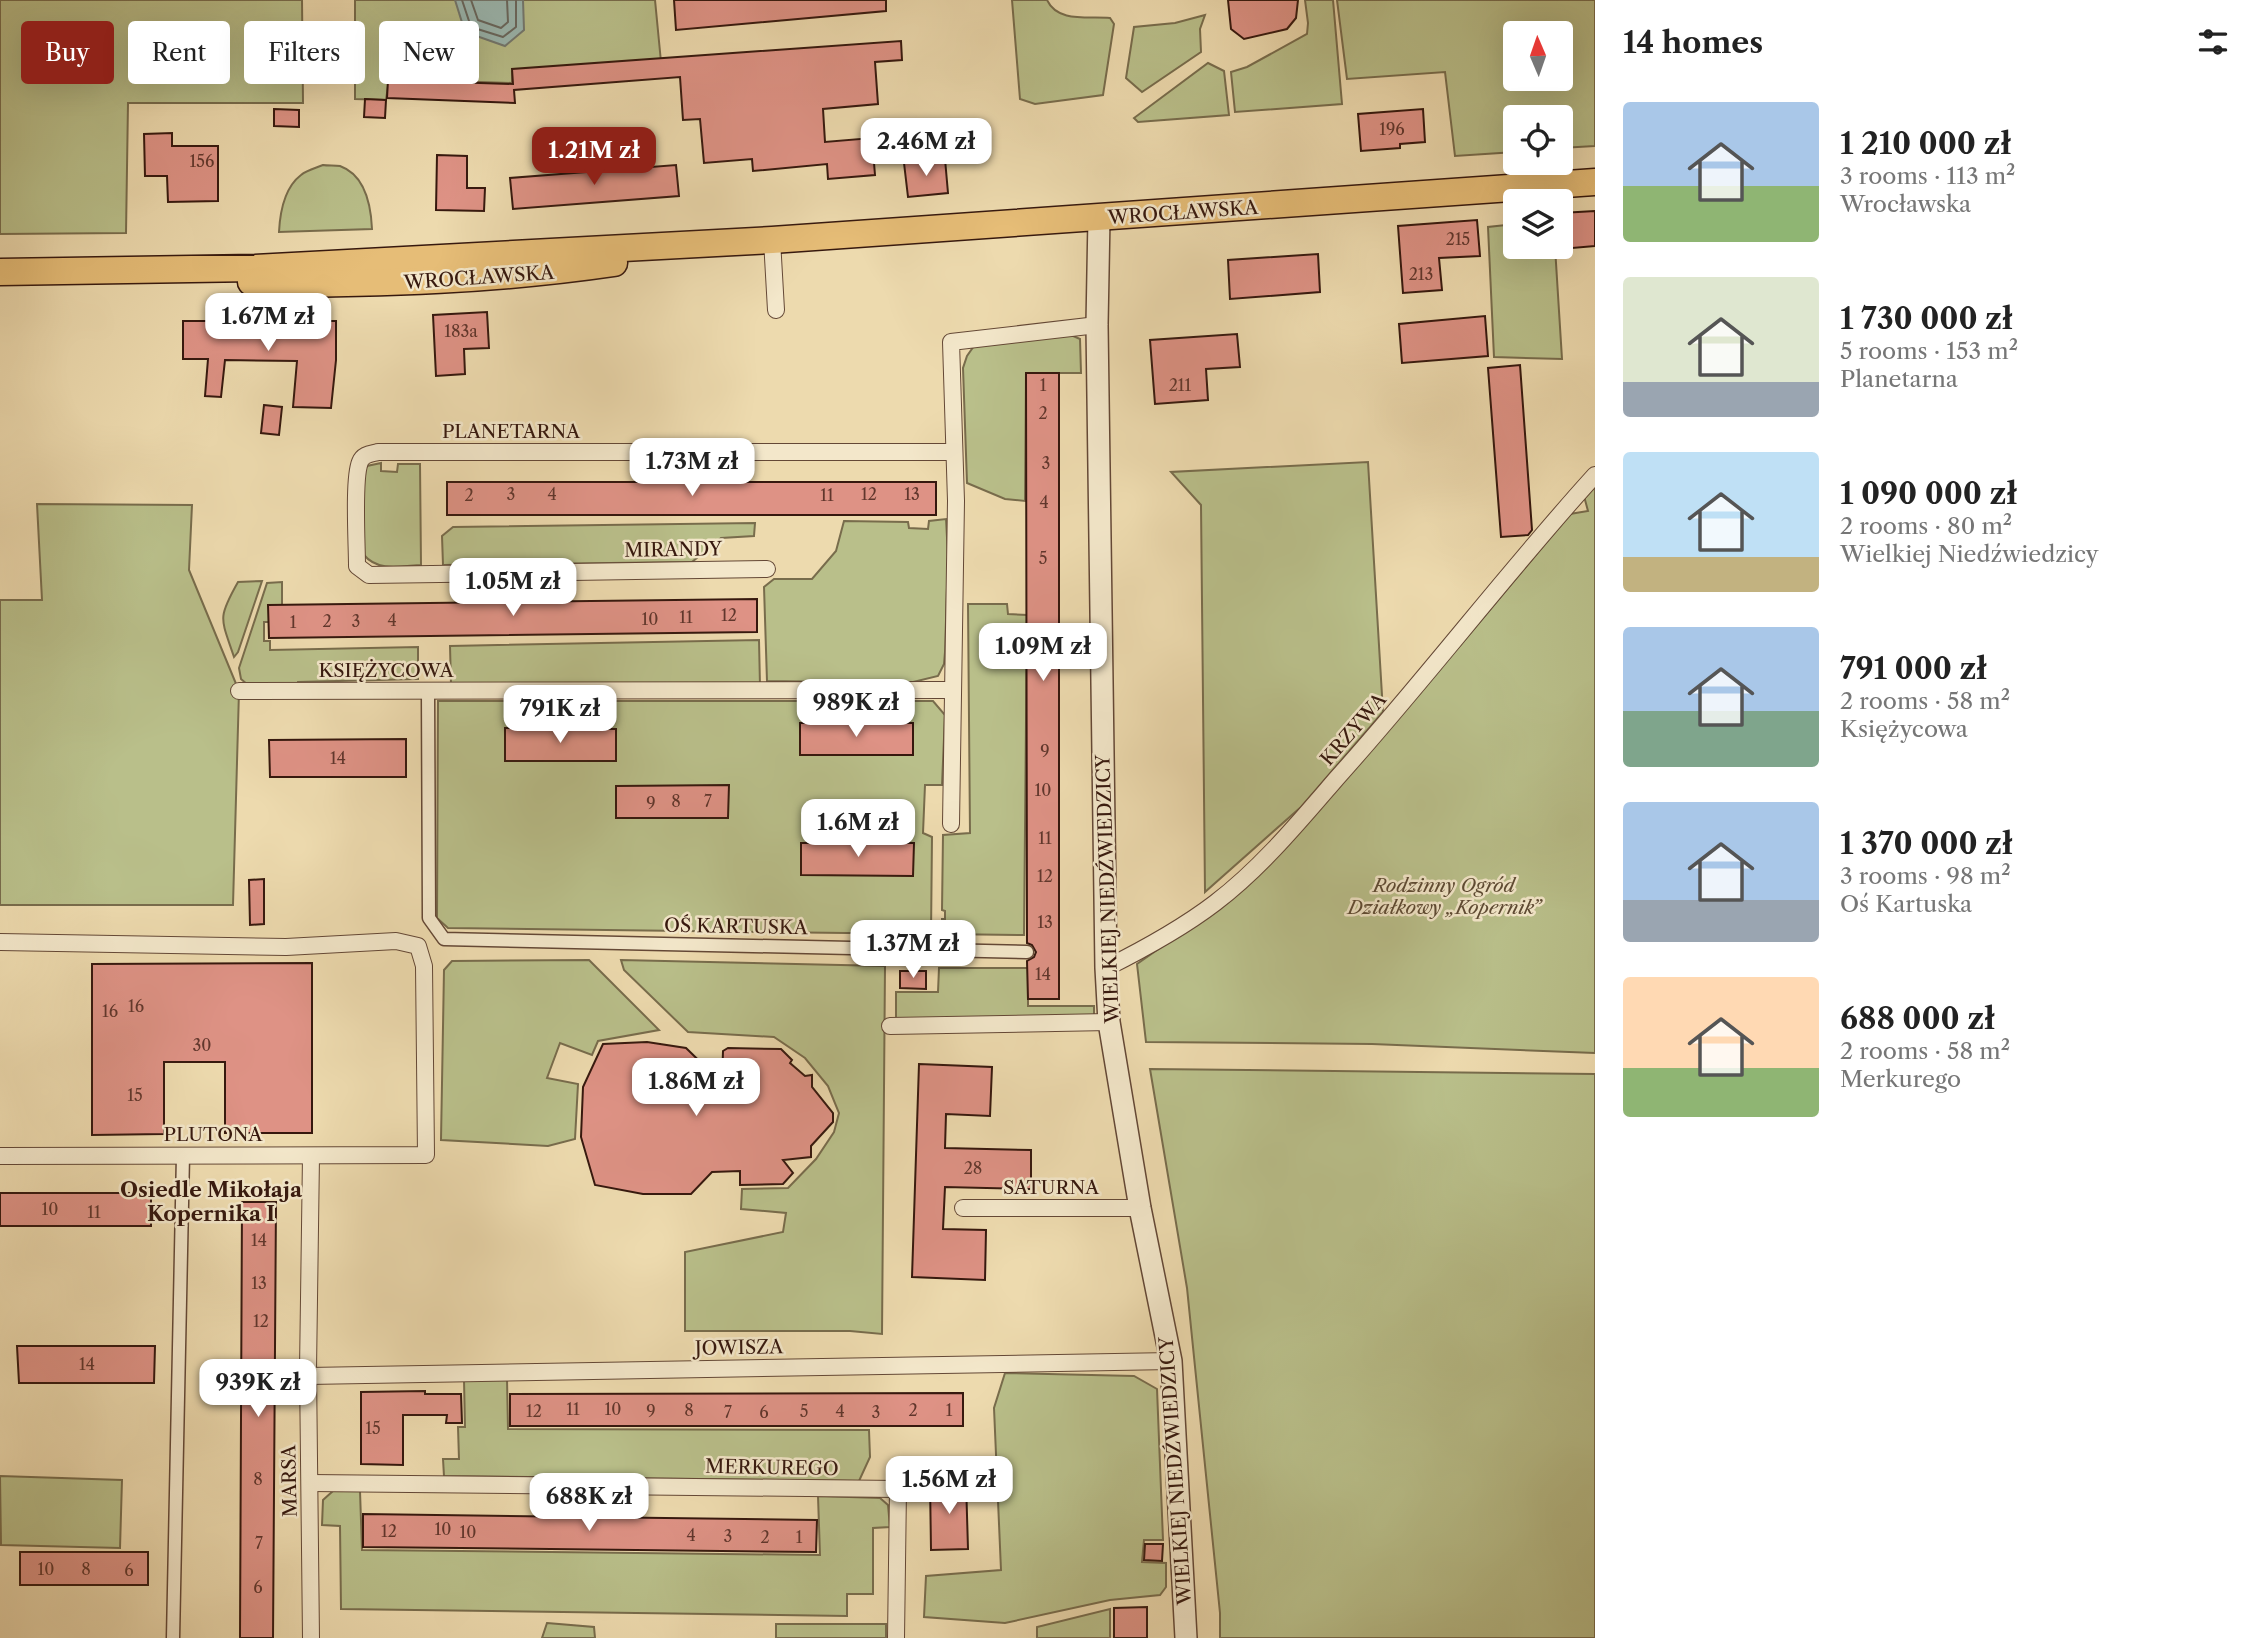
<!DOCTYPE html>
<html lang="en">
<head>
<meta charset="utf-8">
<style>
  :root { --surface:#fff; --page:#f2f2f2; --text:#222; --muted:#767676; --accent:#8f2418 }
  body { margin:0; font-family:"Libre Caslon Text",serif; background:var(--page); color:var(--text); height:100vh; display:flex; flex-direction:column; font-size:26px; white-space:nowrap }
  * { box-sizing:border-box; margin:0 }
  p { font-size:23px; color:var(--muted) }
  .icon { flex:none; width:38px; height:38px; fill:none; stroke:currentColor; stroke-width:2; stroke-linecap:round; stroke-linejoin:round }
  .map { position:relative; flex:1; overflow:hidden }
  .drawer { display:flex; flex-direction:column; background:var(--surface); width:665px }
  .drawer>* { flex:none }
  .guide { position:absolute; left:21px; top:21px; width:665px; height:63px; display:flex; gap:14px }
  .needle { width:46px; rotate:358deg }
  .tools { position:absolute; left:1503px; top:21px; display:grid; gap:14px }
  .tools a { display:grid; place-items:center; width:70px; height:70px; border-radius:7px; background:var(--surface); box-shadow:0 7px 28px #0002; font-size:35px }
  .price { position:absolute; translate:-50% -60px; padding:0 16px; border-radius:14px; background:#fff; color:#222; font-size:23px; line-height:46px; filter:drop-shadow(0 2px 4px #0008) }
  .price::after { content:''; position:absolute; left:50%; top:42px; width:21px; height:16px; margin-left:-10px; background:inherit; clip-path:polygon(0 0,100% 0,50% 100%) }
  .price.active { background:var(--accent); color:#fff }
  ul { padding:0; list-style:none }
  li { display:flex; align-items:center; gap:21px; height:175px; padding:0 28px }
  li span { display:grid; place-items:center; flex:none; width:196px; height:140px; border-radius:7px; color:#555 }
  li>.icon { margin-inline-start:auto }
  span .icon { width:84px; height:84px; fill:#fffc; stroke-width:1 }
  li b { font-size:30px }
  h2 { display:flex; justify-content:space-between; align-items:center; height:84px; padding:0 28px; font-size:30px }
  .chip { padding:0 24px; border-radius:7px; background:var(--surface); box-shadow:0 7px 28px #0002; font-size:24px; line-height:63px }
  .chip.active { background:var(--accent); color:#fff }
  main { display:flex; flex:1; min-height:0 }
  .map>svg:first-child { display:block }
  .green { fill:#b9bf8a; stroke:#786c4c; stroke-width:2; fill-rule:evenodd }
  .water { fill:#9bb9b3; stroke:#737971; stroke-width:2 }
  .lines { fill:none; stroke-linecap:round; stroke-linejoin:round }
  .shore { stroke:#686860; stroke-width:2 }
  .building { fill:#de9285; stroke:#36180e; stroke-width:2 }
  .pedestrian-casing { stroke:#644836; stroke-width:15 }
  .minor-casing { stroke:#644836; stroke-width:18 }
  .tertiary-casing { stroke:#644836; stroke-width:24 }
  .primary-casing { stroke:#36180e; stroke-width:29 }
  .pedestrian { stroke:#f3e7ca; stroke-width:12 }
  .minor { stroke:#f3e7ca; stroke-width:16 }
  .tertiary { stroke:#f3e7ca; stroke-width:21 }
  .primary { stroke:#e6bd77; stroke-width:26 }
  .labels { text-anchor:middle; stroke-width:5; stroke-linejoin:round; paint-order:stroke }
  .number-label { font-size:16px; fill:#60362c }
  .street-label { font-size:19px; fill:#36180e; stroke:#f3e7ca }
  .park-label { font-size:19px; font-style:italic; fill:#5d4a33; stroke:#f3e7ca }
  .neighbourhood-label { font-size:21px; font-weight:bold; fill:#36180e; stroke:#f3e7ca }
</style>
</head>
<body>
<main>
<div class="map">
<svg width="1595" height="1638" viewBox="0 0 1595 1638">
  <rect width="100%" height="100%" fill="#eddaae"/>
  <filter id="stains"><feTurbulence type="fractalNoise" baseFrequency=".00286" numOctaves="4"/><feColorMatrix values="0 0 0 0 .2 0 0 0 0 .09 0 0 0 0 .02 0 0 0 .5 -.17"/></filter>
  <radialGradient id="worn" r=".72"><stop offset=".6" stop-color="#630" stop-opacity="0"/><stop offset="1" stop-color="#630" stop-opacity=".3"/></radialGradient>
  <g class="green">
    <polygon points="0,0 302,0 303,103 128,103 126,233 0,234"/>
    <polygon points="355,0 655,0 661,62 512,72 512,83 389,79 386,100 355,99"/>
    <path d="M1012,0H1047C1058,23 1088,16 1110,18L1114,24L1103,95L1035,104L1020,99Z"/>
    <polygon points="1305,0 1333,0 1342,104 1235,112 1231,72 1247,67 1307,34 1308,23"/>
    <path d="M1337,0H1595V146L1561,148V117H1516L1515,152L1455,156L1445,72L1347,79ZM1516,33H1561V79H1516Z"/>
    <polygon points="1205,15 1200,29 1201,52 1142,92 1126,78 1134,27 1175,23"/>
    <polygon points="1208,63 1224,71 1229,115 1138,122 1134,118"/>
    <path d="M323,165C328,166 335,165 340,166C365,175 371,206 372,229L279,232C280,212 284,188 301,175C307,170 316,168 323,165Z"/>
    <polygon points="1515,224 1516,247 1555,247 1562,359 1494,357 1488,227"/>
    <polygon points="1071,335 1080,339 1081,373 1026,373 1025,501 1005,499 967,483 963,368 967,356 974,346"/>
    <polygon points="1368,462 1383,712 1301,807 1205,892 1201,505 1171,472"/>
    <path d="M381,463V471L397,472L398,464H420L421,565C401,566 378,572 364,555L363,474L367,466Z"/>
    <polygon points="1595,484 1595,1053 1372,1044 1146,1042 1137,964 1233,897 1463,642 1570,514 1588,511 1584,496"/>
    <polygon points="37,504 192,505 189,570 239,691 233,905 0,905 0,600 42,600"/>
    <polygon points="946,519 948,556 945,652 944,664 938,676 909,683 767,681 764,587 774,579 812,579 836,551 844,521 908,522 909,528 928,529 929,521"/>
    <polygon points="755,523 754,536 721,538 692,562 443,565 442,536 453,527"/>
    <path d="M262,581L238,652L234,657C221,618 217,619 238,582Z"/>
    <polygon points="282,582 282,605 269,622 264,622 264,641 270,641 270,650 418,647 418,679 298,682 297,686 248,685 241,679 239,668 267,583"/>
    <polygon points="968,604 1007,604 1008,614 1027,615 1024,935 942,934 942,919 945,919 945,911 942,910 943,835 970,833"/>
    <polygon points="759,640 760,686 451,684 450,646"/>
    <polygon points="438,701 933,701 945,715 942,785 925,785 923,833 932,837 931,934 448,928 437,918"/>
    <polygon points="589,960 659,1030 598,1041 592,1055 560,1043 547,1078 578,1084 575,1139 548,1146 441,1140 444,970 452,961"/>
    <polygon points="621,960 885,966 882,1334 850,1331 685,1331 685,1252 783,1232 786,1213 741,1209 742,1189 788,1188 816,1159 834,1132 839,1113 828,1086 805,1058 774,1037 688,1032 624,970"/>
    <polygon points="939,968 1028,968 1028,1006 1094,1006 1094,1020 896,1020 896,992 938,992"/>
    <polygon points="1150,1069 1595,1074 1595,1638 1220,1638 1220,1613 1187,1288"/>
    <polygon points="1005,1373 1134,1376 1157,1389 1163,1540 1144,1540 1142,1562 1166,1563 1166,1587 1160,1595 1110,1600 1005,1623 924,1617 926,1576 1001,1570 994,1408"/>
    <polygon points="507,1379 508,1429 869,1430 870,1457 859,1481 444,1476 443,1459 459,1459 458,1427 465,1427 464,1380"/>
    <polygon points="0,1476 122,1480 120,1548 1,1545"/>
    <polygon points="333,1491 360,1491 362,1550 820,1555 818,1496 880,1498 888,1505 890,1527 873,1528 873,1594 847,1594 847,1616 341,1609 340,1526 322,1525 323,1500"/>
    <polygon points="1110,1609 1110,1638 1037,1638 1037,1627"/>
    <polygon points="547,1623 594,1627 595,1638 542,1638"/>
    <rect x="776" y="1624" width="110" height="14"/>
  </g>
  <polygon class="water" points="455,0 523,0 524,30 505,46 465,32"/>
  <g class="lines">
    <g class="shore">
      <polyline points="462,0 471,27 503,37 516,27 516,0"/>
      <polyline points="471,0 478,20 501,28 508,22 507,0"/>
    </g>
  </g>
  <g class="building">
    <polygon points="674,0 886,0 886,11 676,30"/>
    <polygon points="1228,0 1298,0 1296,18 1287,29 1244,39 1231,29"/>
    <polygon points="901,41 902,60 875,62 878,104 823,109 825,142 872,138 875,175 828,179 827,164 753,171 752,159 704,163 700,119 683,120 680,77 514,90 515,103 387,98 388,80 513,84 512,69"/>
    <polygon points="365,99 386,100 385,118 364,117"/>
    <polygon points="274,109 299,110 299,127 274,126"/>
    <polygon points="1423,109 1425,142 1400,144 1400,148 1361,151 1358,114"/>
    <polygon points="172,133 172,146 218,146 218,201 168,202 167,176 145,176 144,134"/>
    <polygon points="437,155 467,156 467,188 485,188 484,211 436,210"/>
    <polygon points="945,159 948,193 908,197 904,163"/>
    <polygon points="676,165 679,196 513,209 510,178"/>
    <polygon points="1595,211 1595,246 1561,249 1561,213"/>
    <polygon points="1477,220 1480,256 1439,258 1442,290 1403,293 1398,226"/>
    <polygon points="1318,254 1320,292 1230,299 1228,260"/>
    <polygon points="487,312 489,348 464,349 465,374 436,376 433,315"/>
    <polygon points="1485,316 1488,356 1402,363 1399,324"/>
    <polygon points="183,321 336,321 336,360 331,408 293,407 297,361 225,360 221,397 205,396 208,359 183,359"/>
    <polygon points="1237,334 1240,367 1206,369 1208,400 1155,404 1150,340"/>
    <polygon points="1520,365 1532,530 1528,535 1501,537 1488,368"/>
    <polygon points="1026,373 1059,373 1059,999 1028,999 1027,961 1034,957 1036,952 1032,945 1027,943"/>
    <polygon points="264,405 282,407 279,435 261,433"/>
    <rect x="447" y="482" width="489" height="33"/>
    <polygon points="757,599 757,632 269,638 268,605"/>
    <rect x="800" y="723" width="113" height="32"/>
    <polygon points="505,728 616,729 616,761 505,761"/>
    <polygon points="406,739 406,777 270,777 269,740"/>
    <polygon points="729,785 728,818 616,818 616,786"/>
    <polygon points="801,843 914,843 913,876 801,875"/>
    <polygon points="264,879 264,924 250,925 249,880"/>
    <polygon points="312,963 312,1133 225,1133 225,1062 164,1062 164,1134 92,1135 92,964"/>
    <polygon points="900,971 926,971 926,989 900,988"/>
    <polygon points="647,1042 686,1048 722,1083 723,1051 728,1048 781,1049 792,1060 790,1063 805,1076 812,1075 812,1087 833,1113 833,1122 811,1146 811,1157 783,1160 793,1173 783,1184 740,1185 740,1171 712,1172 691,1194 643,1194 595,1185 581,1137 583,1087 603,1044"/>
    <polygon points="919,1064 992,1067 990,1116 946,1114 945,1148 1031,1150 1031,1189 945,1187 943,1229 986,1230 985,1280 912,1277"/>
    <rect x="0" y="1193" width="151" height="33"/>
    <polygon points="242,1202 276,1202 273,1638 240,1638"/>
    <polygon points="17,1346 155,1346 154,1383 19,1383"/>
    <polygon points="425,1391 425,1394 461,1394 462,1423 446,1423 447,1415 403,1415 403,1465 361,1464 361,1392"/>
    <polygon points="963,1393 963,1426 510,1426 510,1394"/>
    <polygon points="966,1481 968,1549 931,1550 930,1482"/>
    <polygon points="363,1514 817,1520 816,1552 363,1547"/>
    <polygon points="1145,1544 1163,1544 1162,1561 1144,1560"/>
    <rect x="20" y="1552" width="128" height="33"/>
    <polygon points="1147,1607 1147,1638 1114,1638 1114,1608"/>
  </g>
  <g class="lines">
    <g class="pedestrian-casing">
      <g id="pedestrian">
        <polyline points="428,691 429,918 444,939 1027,952"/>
        <polyline points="173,1638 183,1155"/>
      </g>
    </g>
    <g class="minor-casing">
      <g id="minor">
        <polyline points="772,240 776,310"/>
        <path d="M767,569L369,575L357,566C357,544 353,479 360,462C363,454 371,454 378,452H954"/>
        <polyline points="239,691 952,690"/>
        <polyline points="951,824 956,501 951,342 1097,325"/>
        <polyline points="0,942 286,947 396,941 418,946 424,966 426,1155 0,1156"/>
        <path d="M1106,968C1144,949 1181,929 1215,903C1261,868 1299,822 1337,778C1426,679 1506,573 1595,475"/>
        <polyline points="890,1026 1109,1022"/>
        <polyline points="311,1156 308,1370 311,1638"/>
        <polyline points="963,1208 1140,1208"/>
        <polyline points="308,1376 1171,1361"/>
        <polyline points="310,1483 898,1489 896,1638"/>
      </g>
    </g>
    <g class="tertiary-casing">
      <polyline id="tertiary" points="1099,218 1097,325 1106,968 1109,1022 1140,1208 1171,1361 1186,1638"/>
    </g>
    <g class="primary-casing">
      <g id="primary">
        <polyline points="0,272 255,268 772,240 1595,182"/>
        <path d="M251,282L265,284C382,284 498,280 614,263"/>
      </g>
    </g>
    <use href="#pedestrian" class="pedestrian"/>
    <use href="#minor" class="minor"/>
    <use href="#tertiary" class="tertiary"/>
    <use href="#primary" class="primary"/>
  </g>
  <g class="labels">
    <g class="number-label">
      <text x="1392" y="135">196</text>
      <text x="202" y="167">156</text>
      <text x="1458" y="245">215</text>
      <text x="1421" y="280">213</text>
      <text x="461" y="337">183a</text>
      <text x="1043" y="391">1</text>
      <text x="1180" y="391">211</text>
      <text x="1043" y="419">2</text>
      <text x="1046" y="469">3</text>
      <text x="511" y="500">3</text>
      <text x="552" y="500">4</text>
      <text x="869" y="500">12</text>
      <text x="912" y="500">13</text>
      <text x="469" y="501">2</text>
      <text x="827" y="501">11</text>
      <text x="1044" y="508">4</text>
      <text x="1043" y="564">5</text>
      <text x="729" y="621">12</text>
      <text x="686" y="623">11</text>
      <text x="650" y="625">10</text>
      <text x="392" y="626">4</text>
      <text x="327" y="627">2</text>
      <text x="356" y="627">3</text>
      <text x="293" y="628">1</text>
      <text x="1045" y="757">9</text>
      <text x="338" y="764">14</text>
      <text x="1043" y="796">10</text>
      <text x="676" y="807">8</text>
      <text x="708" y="807">7</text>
      <text x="651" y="809">9</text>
      <text x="1045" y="844">11</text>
      <text x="1045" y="882">12</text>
      <text x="1045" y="928">13</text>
      <text x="1043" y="980">14</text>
      <text x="136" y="1012">16</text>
      <text x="110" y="1017">16</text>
      <text x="202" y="1051">30</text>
      <text x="135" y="1101">15</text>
      <text x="973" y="1174">28</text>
      <text x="50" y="1215">10</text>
      <text x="94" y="1218">11</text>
      <text x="259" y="1246">14</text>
      <text x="259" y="1289">13</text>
      <text x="261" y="1327">12</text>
      <text x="87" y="1370">14</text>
      <text x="573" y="1415">11</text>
      <text x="613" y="1415">10</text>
      <text x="689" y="1416">8</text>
      <text x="913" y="1416">2</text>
      <text x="949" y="1416">1</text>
      <text x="534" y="1417">12</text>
      <text x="651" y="1417">9</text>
      <text x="804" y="1417">5</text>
      <text x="840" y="1417">4</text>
      <text x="728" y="1418">7</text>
      <text x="764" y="1418">6</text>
      <text x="876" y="1418">3</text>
      <text x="373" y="1434">15</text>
      <text x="258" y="1485">8</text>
      <text x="443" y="1535">10</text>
      <text x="389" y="1537">12</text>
      <text x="468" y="1538">10</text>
      <text x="691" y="1541">4</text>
      <text x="728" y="1542">3</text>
      <text x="765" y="1543">2</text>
      <text x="799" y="1543">1</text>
      <text x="259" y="1549">7</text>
      <text x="46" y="1575">10</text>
      <text x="86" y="1575">8</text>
      <text x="129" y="1576">6</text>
      <text x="258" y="1593">6</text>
    </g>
    <g class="street-label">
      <text transform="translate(1183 212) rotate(-4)" y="7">WROCŁAWSKA</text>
      <text transform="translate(479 277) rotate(-4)" y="7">WROCŁAWSKA</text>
      <text x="511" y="438">PLANETARNA</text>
      <text transform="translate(673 549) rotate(-1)" y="7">MIRANDY</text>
      <text x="386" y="677">KSIĘŻYCOWA</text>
      <text transform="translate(1353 729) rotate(-49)" y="7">KRZYWA</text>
      <text transform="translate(1107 889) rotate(-92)" y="7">WIELKIEJ NIEDŹWIEDZICY</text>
      <text transform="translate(736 926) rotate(1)" y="7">OŚ KARTUSKA</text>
      <text x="213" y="1141">PLUTONA</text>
      <text x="1051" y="1194">SATURNA</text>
      <text transform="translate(739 1347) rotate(-1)" y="7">JOWISZA</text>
      <text transform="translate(772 1467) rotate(1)" y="7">MERKUREGO</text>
      <text transform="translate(1175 1471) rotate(-94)" y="7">WIELKIEJ NIEDŹWIEDZICY</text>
      <text transform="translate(289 1481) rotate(-91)" y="7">MARSA</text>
    </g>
    <g class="park-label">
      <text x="1444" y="892">Rodzinny Ogród<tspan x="1444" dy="22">Działkowy „Kopernik”</tspan></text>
    </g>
    <g class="neighbourhood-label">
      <text x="211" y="1197">Osiedle Mikołaja<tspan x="211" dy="24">Kopernika I</tspan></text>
    </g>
  </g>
  <rect width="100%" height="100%" filter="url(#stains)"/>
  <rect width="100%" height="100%" fill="url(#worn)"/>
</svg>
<div class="tools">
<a><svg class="needle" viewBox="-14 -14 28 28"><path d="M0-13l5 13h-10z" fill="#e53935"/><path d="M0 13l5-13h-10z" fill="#767676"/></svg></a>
<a><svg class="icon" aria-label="locate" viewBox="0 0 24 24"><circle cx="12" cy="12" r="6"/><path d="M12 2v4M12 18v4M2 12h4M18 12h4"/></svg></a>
<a><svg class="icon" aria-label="layers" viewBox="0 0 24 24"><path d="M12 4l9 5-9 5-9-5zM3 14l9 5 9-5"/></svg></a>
</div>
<b class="price" style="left:926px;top:178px">2.46M zł</b>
<b class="price active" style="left:594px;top:187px">1.21M zł</b>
<b class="price" style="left:268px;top:353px">1.67M zł</b>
<b class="price" style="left:692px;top:498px">1.73M zł</b>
<b class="price" style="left:513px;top:618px">1.05M zł</b>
<b class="price" style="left:1043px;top:683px">1.09M zł</b>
<b class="price" style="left:856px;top:739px">989K zł</b>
<b class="price" style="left:560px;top:745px">791K zł</b>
<b class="price" style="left:858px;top:859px">1.6M zł</b>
<b class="price" style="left:913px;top:980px">1.37M zł</b>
<b class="price" style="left:696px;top:1118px">1.86M zł</b>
<b class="price" style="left:258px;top:1419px">939K zł</b>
<b class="price" style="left:949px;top:1516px">1.56M zł</b>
<b class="price" style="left:589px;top:1533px">688K zł</b>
<div class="guide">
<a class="chip active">Buy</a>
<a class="chip">Rent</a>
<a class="chip">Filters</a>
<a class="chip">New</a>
</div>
</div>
<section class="drawer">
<h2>14 homes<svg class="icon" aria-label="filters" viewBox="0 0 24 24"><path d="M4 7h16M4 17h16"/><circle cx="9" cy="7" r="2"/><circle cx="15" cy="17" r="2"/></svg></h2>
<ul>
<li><span style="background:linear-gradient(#a9c7e8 60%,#8fb573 0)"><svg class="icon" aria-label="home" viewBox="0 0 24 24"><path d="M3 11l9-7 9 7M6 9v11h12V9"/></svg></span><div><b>1 210 000 zł</b><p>3 rooms · 113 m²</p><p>Wrocławska</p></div></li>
<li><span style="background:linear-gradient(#dfe7d0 75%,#9aa5b1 0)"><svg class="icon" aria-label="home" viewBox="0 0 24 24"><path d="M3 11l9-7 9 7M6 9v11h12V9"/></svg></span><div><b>1 730 000 zł</b><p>5 rooms · 153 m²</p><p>Planetarna</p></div></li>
<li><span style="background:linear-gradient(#bfe0f5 75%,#c2b280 0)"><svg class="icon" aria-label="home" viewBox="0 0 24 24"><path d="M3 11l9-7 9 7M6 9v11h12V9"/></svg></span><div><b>1 090 000 zł</b><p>2 rooms · 80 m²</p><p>Wielkiej Niedźwiedzicy</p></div></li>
<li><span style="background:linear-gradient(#a9c7e8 60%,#7fa58c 0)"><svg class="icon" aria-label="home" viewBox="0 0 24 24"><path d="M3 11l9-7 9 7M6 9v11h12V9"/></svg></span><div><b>791 000 zł</b><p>2 rooms · 58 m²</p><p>Księżycowa</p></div></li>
<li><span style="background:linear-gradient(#a9c7e8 70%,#9aa5b1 0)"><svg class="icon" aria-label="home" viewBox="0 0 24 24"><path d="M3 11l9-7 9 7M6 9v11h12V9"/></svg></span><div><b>1 370 000 zł</b><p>3 rooms · 98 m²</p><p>Oś Kartuska</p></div></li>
<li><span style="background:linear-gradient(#ffd9b3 65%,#8fb573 0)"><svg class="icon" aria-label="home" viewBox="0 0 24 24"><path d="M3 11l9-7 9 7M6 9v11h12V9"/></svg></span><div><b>688 000 zł</b><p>2 rooms · 58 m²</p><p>Merkurego</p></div></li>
</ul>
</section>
</main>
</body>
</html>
